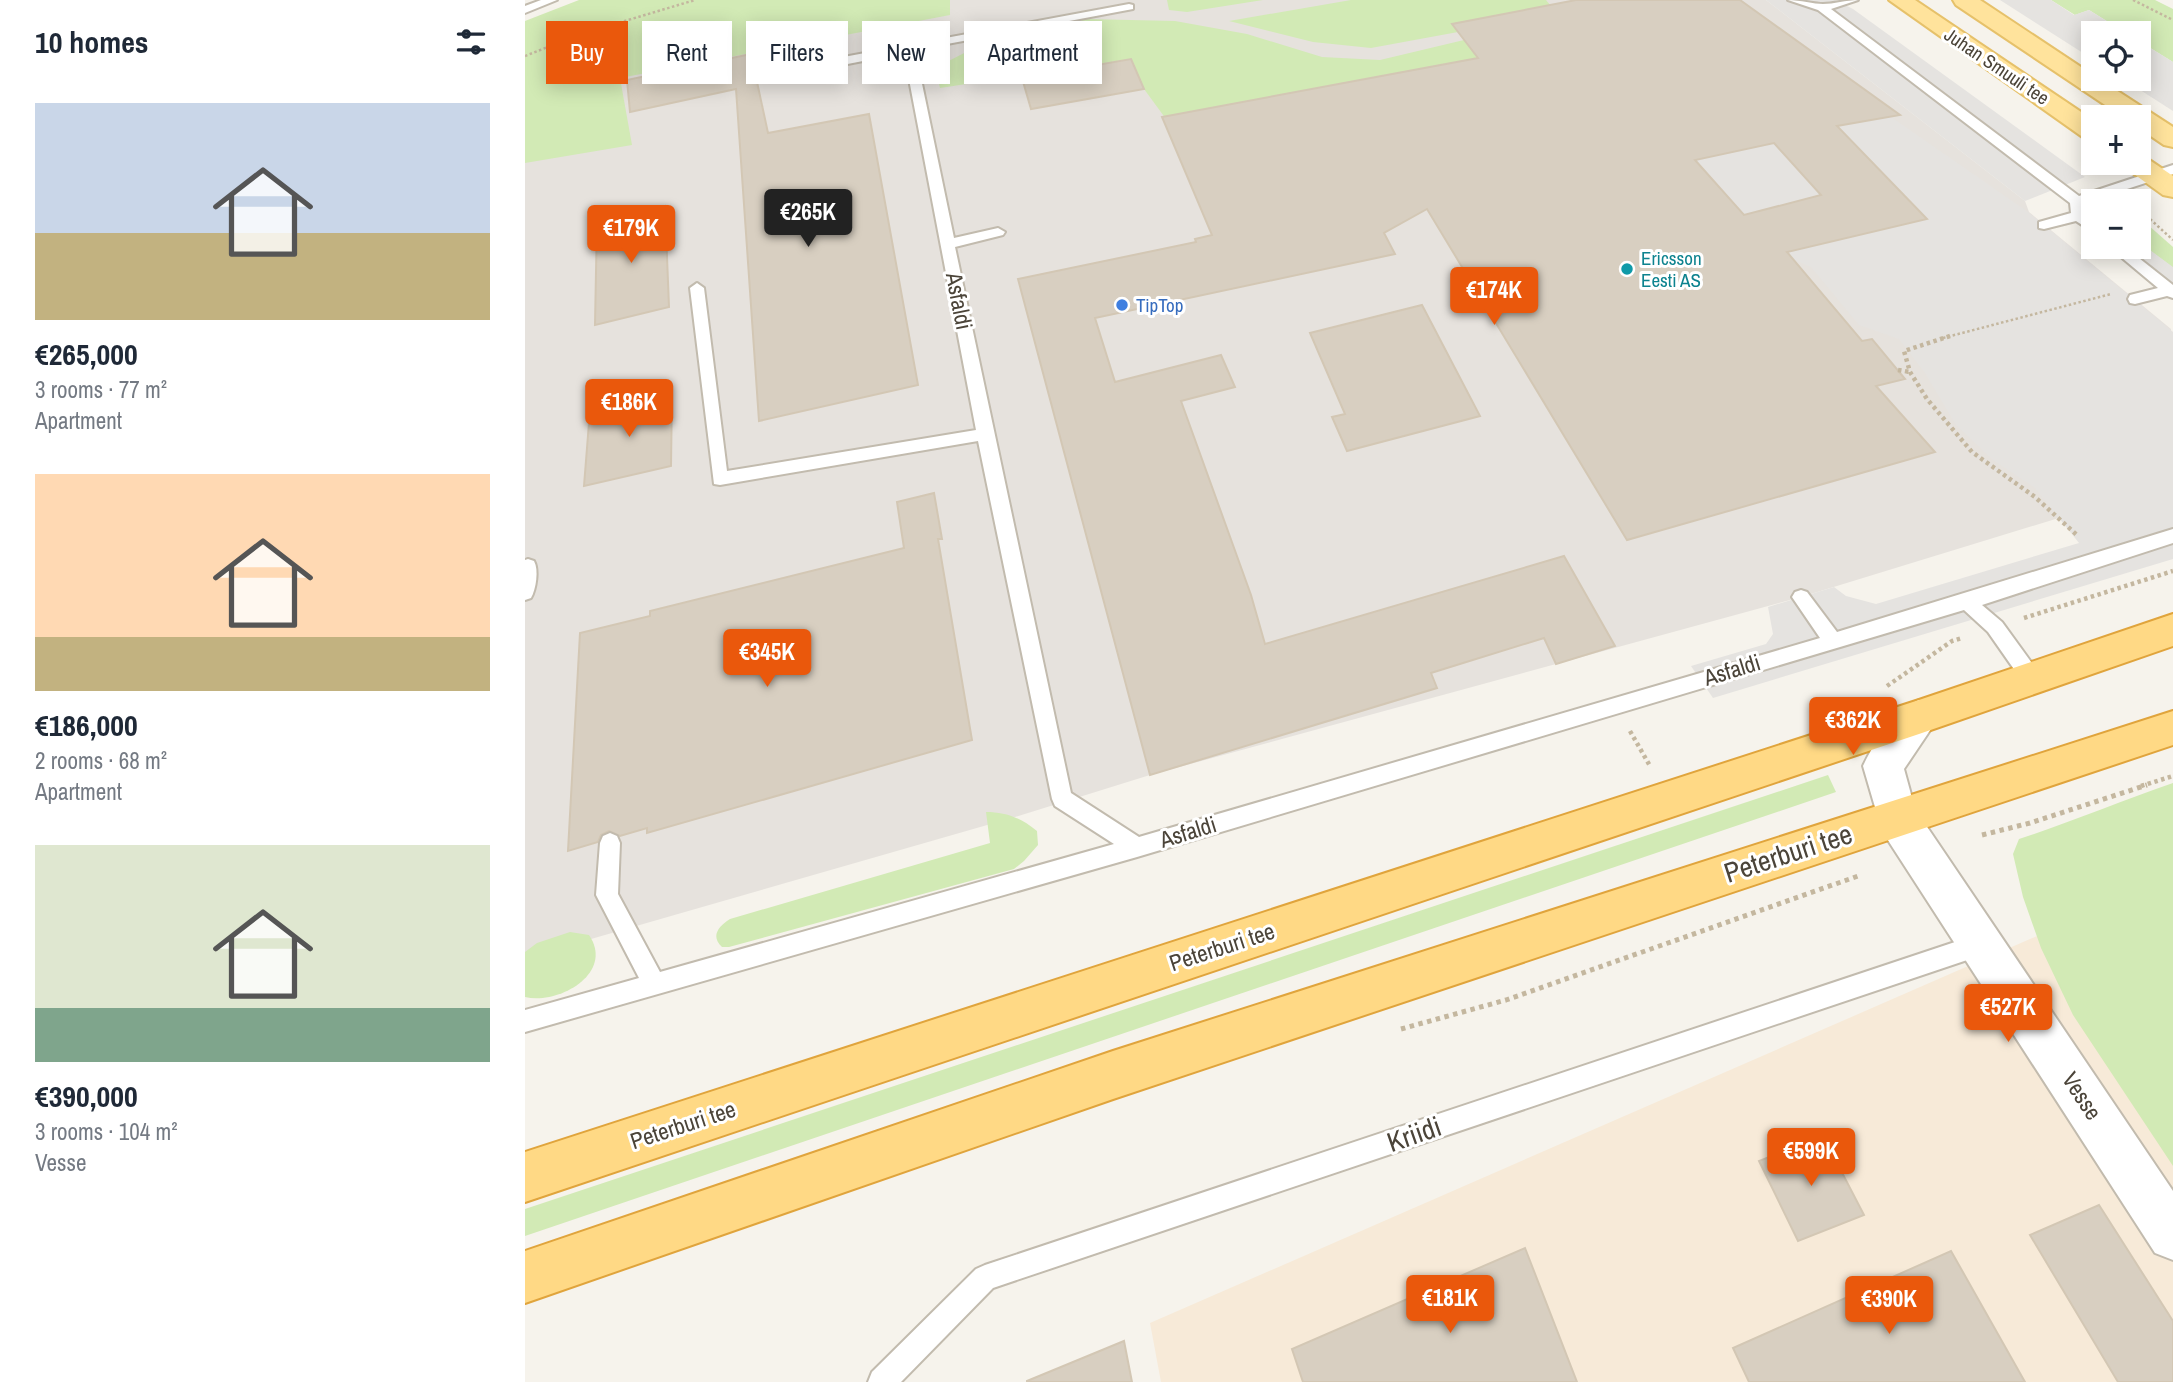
<!DOCTYPE html>
<html lang="en">
<head>
<meta charset="utf-8">
<style>
  :root { --surface:#fff; --page:#f6f6f7; --text:#1f2937; --muted:#747a83; --accent:#ea580c }
  body { margin:0; font-family:"Archivo Narrow",sans-serif; background:var(--page); color:var(--text); height:100vh; display:flex; flex-direction:column; font-size:26px; white-space:nowrap }
  * { box-sizing:border-box; margin:0 }
  p { font-size:23px; color:var(--muted) }
  .icon { flex:none; width:38px; height:38px; fill:none; stroke:currentColor; stroke-width:2; stroke-linecap:round; stroke-linejoin:round }
  .map { position:relative; flex:1; overflow:hidden }
  .panel { display:flex; flex-direction:column; background:var(--surface); width:525px }
  .panel>* { flex:none }
  .banner { position:absolute; left:21px; top:21px; width:665px; height:63px; display:flex; gap:14px }
  .buttons { position:absolute; left:1556px; top:21px; display:grid; gap:14px }
  .buttons a { display:grid; place-items:center; width:70px; height:70px; border-radius:0px; background:var(--surface); box-shadow:0 4px 18px #0003; font-size:35px }
  .price { position:absolute; translate:-50% -60px; padding:0 16px; border-radius:7px; background:var(--accent); color:#fff; font-size:23px; line-height:46px; filter:drop-shadow(0 2px 4px #0008) }
  .price::after { content:''; position:absolute; left:50%; top:42px; width:21px; height:16px; margin-left:-10px; background:inherit; clip-path:polygon(0 0,100% 0,50% 100%) }
  .price.selected { background:#222; color:#fff }
  ul { padding:0; list-style:none }
  li { display:grid; align-content:center; gap:14px; height:371px; padding:0 35px }
  li span { display:grid; place-items:center; height:217px; border-radius:0px; color:#555 }
  li>.icon { margin-inline-start:auto }
  span .icon { width:126px; height:126px; fill:#fffc; stroke-width:1 }
  li b { font-size:30px }
  h2 { display:flex; justify-content:space-between; align-items:center; height:84px; padding:0 35px; font-size:30px }
  .pill { padding:0 24px; border-radius:0px; background:var(--surface); box-shadow:0 4px 18px #0003; font-size:24px; line-height:63px }
  .pill.selected { background:var(--accent); color:#fff }
  main { display:flex; flex:1; min-height:0 }
  .map>svg:first-child { display:block }
  .commercial { fill:#f7ead8 }
  .industrial { fill:#e6e2dd }
  .green { fill:#d2eab5 }
  .parking { fill:#e5e3e0 }
  .building { fill:#d8cfc1; stroke:#d3c7b4; stroke-width:2; fill-rule:evenodd }
  .lines { fill:none; stroke-linecap:round; stroke-linejoin:round }
  .service-casing { stroke:#c2bbae; stroke-width:4 }
  .minor-casing { stroke:#c2bbae; stroke-width:4 }
  .primary-casing { stroke:#e6c16a; stroke-width:4 }
  .trunk-casing { stroke:#e0a43c; stroke-width:4 }
  .path-far2 { stroke:#c4b79f; stroke-width:2.5; stroke-dasharray:2.5 2.5; stroke-linecap:butt }
  .path-far1 { stroke:#c4b79f; stroke-width:4.5; stroke-dasharray:3.5 3.5; stroke-linecap:butt }
  .path { stroke:#c4b79f; stroke-width:5; stroke-dasharray:4.5 4.5; stroke-linecap:butt }
  .service { fill:#fff; fill-rule:evenodd }
  .minor { fill:#fff; fill-rule:evenodd }
  .primary { fill:#ffe39c; fill-rule:evenodd }
  .trunk { fill:#ffd985; fill-rule:evenodd }
  .culture-dot { fill:#0f9aa8; stroke:#fff; stroke-width:2.5 }
  .shop-dot { fill:#3f7fe0; stroke:#fff; stroke-width:2.5 }
  .labels { text-anchor:middle; stroke-width:6; stroke-linejoin:round; paint-order:stroke }
  .far-street-label { font-size:19px; fill:#4b4439; stroke:#fff }
  .far-culture-label { font-size:19px; fill:#0d838f; stroke:#fff; text-anchor:start }
  .far-shop-label { font-size:19px; fill:#366cbe; stroke:#fff; text-anchor:start }
  .street-label { font-size:23px; fill:#4b4439; stroke:#fff }
  .near-street-label { font-size:28px; fill:#4b4439; stroke:#fff }
</style>
</head>
<body>
<main>
<section class="panel">
<h2>10 homes<svg class="icon" aria-label="filters" viewBox="0 0 24 24"><path d="M4 7h16M4 17h16"/><circle cx="9" cy="7" r="2"/><circle cx="15" cy="17" r="2"/></svg></h2>
<ul>
<li><span style="background:linear-gradient(#c9d6e8 60%,#c2b280 0)"><svg class="icon" aria-label="home" viewBox="0 0 24 24"><path d="M3 11l9-7 9 7M6 9v11h12V9"/></svg></span><div><b>€265,000</b><p>3 rooms · 77 m²</p><p>Apartment</p></div></li>
<li><span style="background:linear-gradient(#ffd9b3 75%,#c2b280 0)"><svg class="icon" aria-label="home" viewBox="0 0 24 24"><path d="M3 11l9-7 9 7M6 9v11h12V9"/></svg></span><div><b>€186,000</b><p>2 rooms · 68 m²</p><p>Apartment</p></div></li>
<li><span style="background:linear-gradient(#dfe7d0 75%,#7fa58c 0)"><svg class="icon" aria-label="home" viewBox="0 0 24 24"><path d="M3 11l9-7 9 7M6 9v11h12V9"/></svg></span><div><b>€390,000</b><p>3 rooms · 104 m²</p><p>Vesse</p></div></li>
</ul>
</section>
<div class="map">
<svg width="1648" height="1382" viewBox="0 0 1648 1382">
  <rect width="100%" height="100%" fill="#f6f3ec"/>
  <polygon class="commercial" points="1648,883 1648,1382 636,1382 625,1323 1551,919"/>
  <polygon class="industrial" points="261,0 1241,0 1500,201 1504,212 1646,329 1648,483 1276,597 625,775 490,817 0,958 0,85"/>
  <g class="green">
    <polygon points="54,0 425,0 425,15 95,78 107,145 0,163 0,21"/>
    <polygon points="642,0 738,0 662,12 644,10"/>
    <polygon points="826,0 1021,0 1053,39 641,119 619,89 606,59 415,88 410,68 445,50 561,19 650,21 722,34 797,57 855,60 939,40 933,32 846,48 788,42 704,21"/>
    <polygon points="1526,0 1630,0 1648,9 1648,62 1614,41 1614,33 1601,33 1564,10 1550,15"/>
    <polygon points="1614,217 1648,247 1648,268 1614,242"/>
    <polygon points="1303,775 1311,792 0,1236 0,1209"/>
    <path d="M1648,783V1166L1548,1015L1516,948L1498,897L1488,854L1494,839C1546,822 1596,801 1648,783Z"/>
    <path d="M461,812C481,812 496,818 512,831L513,845L499,861L489,869L204,947H197C185,936 194,926 205,919L465,843Z"/>
    <path d="M45,932L64,935C90,973 34,1005 0,997V952L12,943Z"/>
  </g>
  <g class="parking">
    <polygon points="1241,0 1310,0 1328,9 1560,177 1500,201"/>
    <polygon points="1475,0 1526,0 1549,15 1564,10 1601,33 1568,33 1568,54 1563,51 1558,53"/>
    <polygon points="1614,41 1648,62 1648,111 1598,79 1614,79"/>
    <polygon points="1366,117 1503,212 1648,332 1648,559 1188,698 1166,666 1241,644 1248,634 1243,607 1309,587 1321,596 1351,604 1554,543 1510,488 1468,460 1431,425 1400,373 1374,339 1334,325 1286,267 1251,252 1170,160 1249,143 1296,195 1274,201 1395,220 1401,218 1312,126"/>
    <polygon points="1614,242 1648,267 1648,293 1591,247 1614,247"/>
  </g>
  <g class="building">
    <path d="M1051,0H1215L1375,115L1312,126L1402,219L1262,252L1337,341L1347,339L1380,379L1351,386L1410,452L1102,540L902,209L859,233L870,254L570,318L590,382L696,355L710,387L656,401L726,595L740,644L1039,556L1090,646L1031,664L1019,638L906,673L912,688L625,775L493,279L671,242L670,239L687,235L637,117L953,58L927,24ZM1249,143L1296,195L1219,215L1170,160Z"/>
    <polygon points="226,54 243,133 344,114 393,385 234,421 211,89 105,112 102,80"/>
    <polygon points="606,59 619,89 506,109 497,78"/>
    <polygon points="140,206 144,307 70,325 72,219"/>
    <polygon points="897,305 955,416 822,451 807,417 820,414 785,333"/>
    <polygon points="147,393 146,466 59,486 65,410"/>
    <polygon points="409,493 417,539 413,539 447,740 122,833 122,828 95,836 84,831 76,835 73,842 43,851 55,633 125,616 125,611 379,548 372,502"/>
    <polygon points="1298,1136 1339,1215 1273,1241 1234,1161"/>
    <polygon points="1574,1205 1648,1321 1648,1382 1593,1382 1505,1235"/>
    <polygon points="1000,1248 1052,1382 778,1382 767,1349"/>
    <polygon points="1426,1251 1500,1382 1224,1382 1208,1348"/>
    <polygon points="599,1341 607,1382 502,1382 502,1381"/>
  </g>
  <g class="lines">
    <g class="service-casing">
      <g id="service">
        <polygon points="16,0 32,0 0,13 0,6"/>
        <path d="M1263,0C1275,0 1289,4 1298,4C1309,4 1321,0 1333,0L1306,9L1554,196L1648,165V174L1559,203L1560,214L1568,221V232L1551,221L1519,229L1514,228V222L1546,213L1545,203L1293,10Z"/>
        <polygon points="604,4 608,5 608,9 390,50 429,238 473,228 480,232 478,235 430,247 546,793 614,837 1295,638 1267,597 1270,592 1276,590 1282,592 1312,632 1648,529 1648,543 1457,605 1477,622 1514,673 1517,679 1514,685 1507,687 1500,685 1463,632 1439,610 612,857 0,1032 0,1010 114,978 71,895 75,843 78,836 85,833 92,836 95,843 93,894 135,972 589,844 530,806 527,799 453,441 195,485 189,484 165,288 172,283 179,288 202,471 451,430 379,53 297,69 291,65 297,61"/>
        <polygon points="1584,247 1600,247 1648,285 1648,298 1642,296 1610,304 1605,303 1603,299 1605,295 1633,288"/>
        <path d="M3,559L9,561C14,570 11,589 6,598L0,600V560Z"/>
        <polygon points="1457,933 1465,936 1468,944 1465,952 1457,955 468,1288 376,1382 343,1382 347,1372 451,1269 460,1265"/>
      </g>
    </g>
    <g class="minor-casing">
      <path id="minor" d="M1394,700L1408,705L1414,717L1379,769L1390,809L1648,1191V1260L1630,1253L1357,831L1338,766C1349,743 1370,709 1394,700Z"/>
    </g>
    <g class="primary-casing">
      <g id="primary">
        <polygon points="1364,0 1390,0 1568,120 1568,140 1559,138"/>
        <polygon points="1428,0 1455,0 1568,75 1568,79 1574,79 1648,127 1648,147 1639,145 1614,128 1614,117 1598,117 1431,5"/>
        <polygon points="1614,156 1620,157 1648,176 1648,197 1638,195 1602,169 1598,163 1614,163"/>
      </g>
    </g>
    <g class="trunk-casing">
      <g id="trunk">
        <polygon points="1648,614 1648,646 1394,734 0,1202 0,1152 1394,700"/>
        <polygon points="1648,711 1648,745 588,1099 0,1303 0,1251 588,1051"/>
      </g>
    </g>
    <g class="path-far2">
      <polyline points="1608,0 1648,20"/>
      <polyline points="0,56 53,35 170,0"/>
      <polyline points="1614,209 1648,240"/>
      <polyline points="1418,338 1586,294"/>
    </g>
    <g class="path-far1">
      <polyline points="1425,336 1379,351 1385,372 1402,399 1447,452 1510,497 1553,536"/>
      <polyline points="1373,370 1385,372"/>
      <polyline points="1499,618 1648,571"/>
      <polyline points="1362,686 1427,641 1437,638"/>
      <polyline points="1105,731 1125,766"/>
      <polyline points="1616,786 1648,776"/>
    </g>
    <g class="path">
      <polyline points="1457,835 1505,823 1622,785"/>
      <polyline points="876,1029 981,1000 1336,875"/>
    </g>
    <use href="#service" class="service"/>
    <use href="#minor" class="minor"/>
    <use href="#primary" class="primary"/>
    <use href="#trunk" class="trunk"/>
  </g>
  <circle class="culture-dot" cx="1102" cy="269" r="7"/>
  <circle class="shop-dot" cx="597" cy="305" r="7"/>
  <g class="labels">
    <g class="far-street-label">
      <text transform="translate(1472 66) rotate(34)" y="7">Juhan Smuuli tee</text>
    </g>
    <g class="far-culture-label">
      <text x="1116" y="265">Ericsson<tspan x="1116" dy="22">Eesti AS</tspan></text>
    </g>
    <g class="far-shop-label">
      <text x="611" y="312">TipTop</text>
    </g>
    <g class="street-label">
      <text transform="translate(434 301) rotate(79)" y="8">Asfaldi</text>
      <text transform="translate(1207 670) rotate(-17)" y="8">Asfaldi</text>
      <text transform="translate(663 832) rotate(-17)" y="8">Asfaldi</text>
      <text transform="translate(697 947) rotate(-18)" y="8">Peterburi tee</text>
      <text transform="translate(1557 1096) rotate(57)" y="8">Vesse</text>
      <text transform="translate(158 1125) rotate(-18)" y="8">Peterburi tee</text>
    </g>
    <g class="near-street-label">
      <text transform="translate(1263 853) rotate(-18)" y="10">Peterburi tee</text>
      <text transform="translate(889 1134) rotate(-19)" y="10">Kriidi</text>
    </g>
  </g>
</svg>
<div class="buttons">
<a><svg class="icon" aria-label="locate" viewBox="0 0 24 24"><circle cx="12" cy="12" r="6"/><path d="M12 2v4M12 18v4M2 12h4M18 12h4"/></svg></a>
<a>+</a>
<a>−</a>
</div>
<b class="price selected" style="left:283px;top:249px">€265K</b>
<b class="price" style="left:106px;top:265px">€179K</b>
<b class="price" style="left:969px;top:327px">€174K</b>
<b class="price" style="left:104px;top:439px">€186K</b>
<b class="price" style="left:242px;top:689px">€345K</b>
<b class="price" style="left:1328px;top:757px">€362K</b>
<b class="price" style="left:1483px;top:1044px">€527K</b>
<b class="price" style="left:1286px;top:1188px">€599K</b>
<b class="price" style="left:925px;top:1335px">€181K</b>
<b class="price" style="left:1364px;top:1336px">€390K</b>
<div class="banner">
<a class="pill selected">Buy</a>
<a class="pill">Rent</a>
<a class="pill">Filters</a>
<a class="pill">New</a>
<a class="pill">Apartment</a>
</div>
</div>
</main>
</body>
</html>
